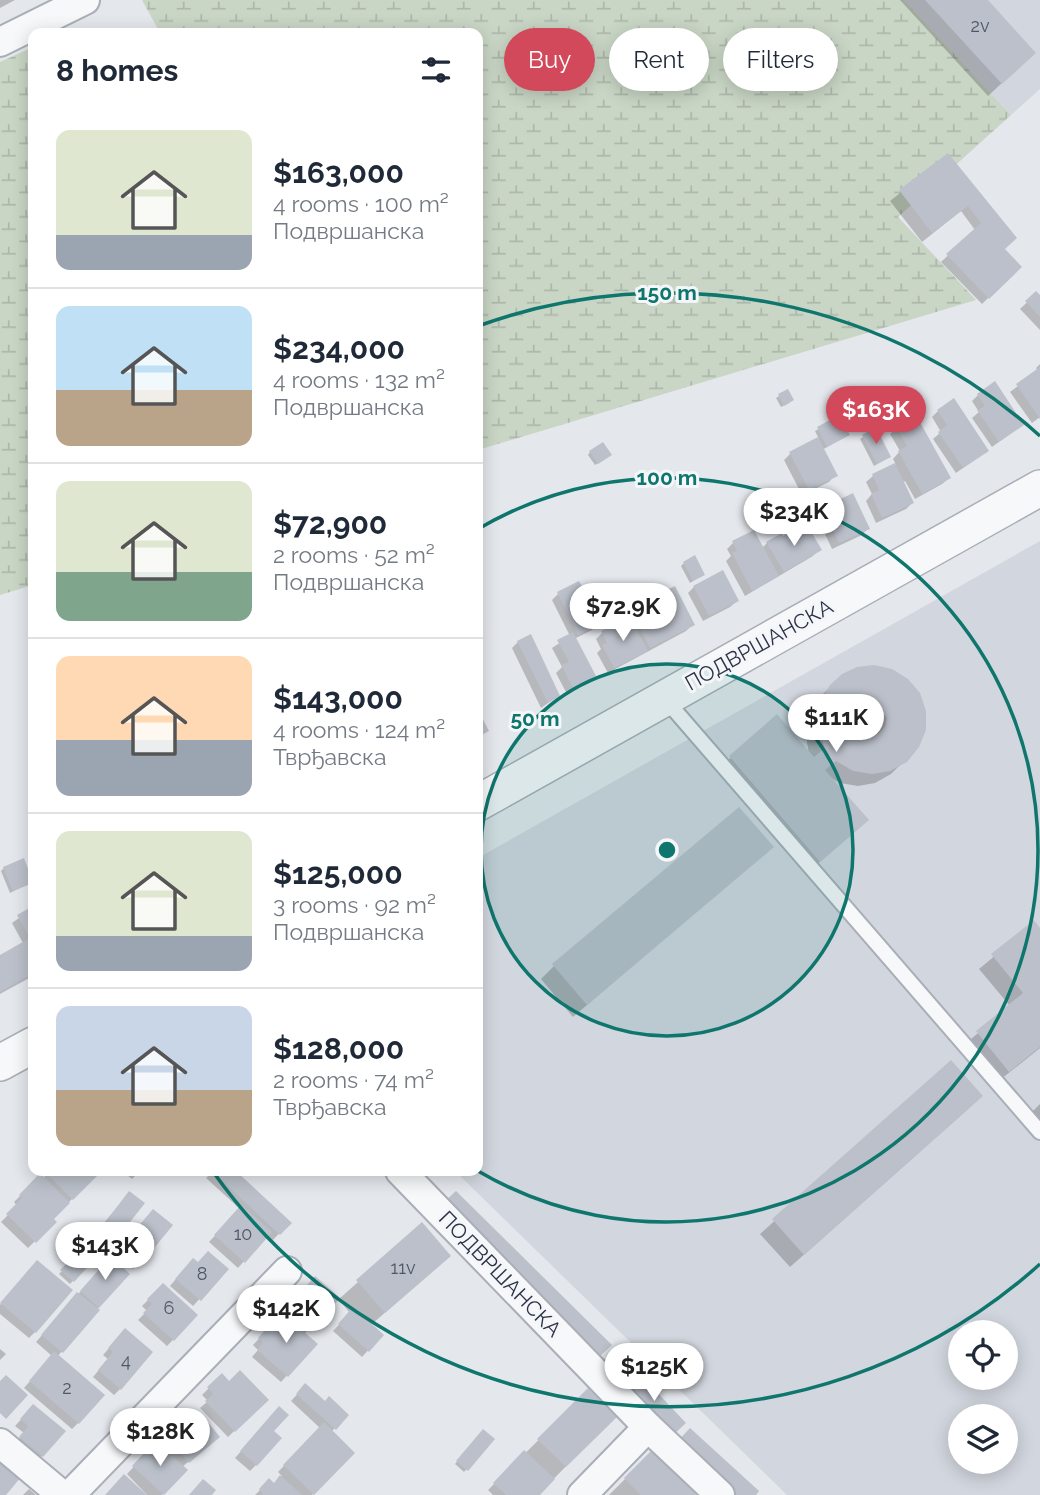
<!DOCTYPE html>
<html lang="en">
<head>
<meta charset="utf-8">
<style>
  :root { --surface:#fff; --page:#f6f6f7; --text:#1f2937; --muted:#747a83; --line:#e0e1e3; --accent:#d1495b }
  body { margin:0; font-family:Raleway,sans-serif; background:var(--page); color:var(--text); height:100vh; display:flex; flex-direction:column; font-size:26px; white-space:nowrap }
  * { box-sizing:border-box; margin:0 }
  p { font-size:23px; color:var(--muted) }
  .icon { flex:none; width:38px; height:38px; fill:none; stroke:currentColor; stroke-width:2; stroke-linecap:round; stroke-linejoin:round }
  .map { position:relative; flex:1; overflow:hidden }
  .sheet { position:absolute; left:28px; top:28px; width:455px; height:1148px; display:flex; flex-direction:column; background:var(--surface); border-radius:14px; box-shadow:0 4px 18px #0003 }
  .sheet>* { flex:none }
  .banner { position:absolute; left:504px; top:28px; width:430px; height:63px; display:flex; gap:14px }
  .controls { position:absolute; left:948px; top:1320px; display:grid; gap:14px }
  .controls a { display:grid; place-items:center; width:70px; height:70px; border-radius:50%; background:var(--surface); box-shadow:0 4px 18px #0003; font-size:35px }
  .price { position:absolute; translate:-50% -60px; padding:0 16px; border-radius:24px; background:#fff; color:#222; font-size:23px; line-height:46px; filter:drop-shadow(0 2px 4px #0008) }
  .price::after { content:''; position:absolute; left:50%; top:42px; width:21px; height:16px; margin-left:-10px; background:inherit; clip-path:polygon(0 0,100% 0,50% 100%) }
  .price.active { background:var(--accent); color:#fff }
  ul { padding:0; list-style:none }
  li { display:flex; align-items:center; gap:21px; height:175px; padding:0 28px }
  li+li { border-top:2px solid var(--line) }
  li span { display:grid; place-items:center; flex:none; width:196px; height:140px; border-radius:14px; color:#555 }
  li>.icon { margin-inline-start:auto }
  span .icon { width:84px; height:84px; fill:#fffc; stroke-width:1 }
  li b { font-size:30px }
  h2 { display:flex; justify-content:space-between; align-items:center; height:84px; padding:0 28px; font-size:30px }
  .tag { padding:0 24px; border-radius:32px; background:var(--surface); box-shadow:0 4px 18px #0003; font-size:24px; line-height:63px }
  .tag.active { background:var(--accent); color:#fff }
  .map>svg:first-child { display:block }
  .built { fill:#d2d6de; fill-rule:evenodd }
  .wetland { fill:url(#wetland-marsh) }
  .shadow { fill:#0003; fill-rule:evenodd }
  .building { fill:#bbc0ca; fill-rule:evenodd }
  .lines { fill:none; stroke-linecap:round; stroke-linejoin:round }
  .service-casing { stroke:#a9aeb7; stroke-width:18 }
  .minor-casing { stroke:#a9aeb7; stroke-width:32 }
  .tertiary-casing { stroke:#a9aeb7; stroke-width:38 }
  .service { stroke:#f7f8fa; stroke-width:14 }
  .minor { stroke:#f7f8fa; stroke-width:28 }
  .tertiary { stroke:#f7f8fa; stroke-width:35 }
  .ring { fill:none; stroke:#0f766e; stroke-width:3.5 }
  .labels { text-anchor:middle; stroke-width:6; stroke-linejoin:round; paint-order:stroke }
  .number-label { font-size:18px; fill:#4f5766 }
  .street-label { font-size:21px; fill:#2b3445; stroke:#f4f6f9 }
  .centre { fill:#0f766e; stroke:#f4f6f9; stroke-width:3.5 }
  .ring-label { font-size:21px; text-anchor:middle; font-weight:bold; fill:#0f766e; stroke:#f4f6f9; stroke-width:6; stroke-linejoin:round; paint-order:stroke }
</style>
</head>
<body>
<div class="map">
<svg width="1040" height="1495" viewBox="0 0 1040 1495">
  <defs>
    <pattern id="wetland-marsh" width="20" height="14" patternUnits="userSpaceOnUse" patternTransform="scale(1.75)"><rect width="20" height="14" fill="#c9d6c5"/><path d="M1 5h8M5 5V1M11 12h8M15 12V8" fill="none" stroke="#adb8ab"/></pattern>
  </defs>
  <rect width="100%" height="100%" fill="#e4e7ec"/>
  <g class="built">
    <polygon points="904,0 1040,0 1040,89 1011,115"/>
    <path d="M1040,541V1495H787L455,1171H478V858ZM961,1332H1006V1377H961ZM961,1416H1006V1461H961Z"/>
  </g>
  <g class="wetland">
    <polygon points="142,0 904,0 1011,115 898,217 976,300 478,450 478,33 160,33"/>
    <polygon points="33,47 33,585 0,595 0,62"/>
  </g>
  <g class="shadow">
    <polygon points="0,0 15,0 0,8"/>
    <polygon points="900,0 985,0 1020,66 988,96"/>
    <polygon points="948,155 1003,249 1020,267 982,304 941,262 975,230 961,211 922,242 890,201"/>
    <polygon points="1036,294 1040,298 1040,330 1020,309"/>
    <polygon points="1040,364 1040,417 1032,423 1010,392 1038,371 1036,368"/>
    <polygon points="978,395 1022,425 992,447 972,418 979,412 972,401"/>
    <polygon points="779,396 789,403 781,407 776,398"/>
    <polygon points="938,411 987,451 956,473 933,439 941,432 932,417"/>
    <polygon points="839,417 848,435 822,450 835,475 829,482 802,495 784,460 790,454 819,439 815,431"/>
    <polygon points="897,428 949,478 942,484 915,499 905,481 903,483 912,503 906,509 876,523 866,501 872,494 866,482 873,476 896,465 893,459 900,451 890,434"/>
    <polygon points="875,430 886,459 874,466 860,439"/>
    <polygon points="590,452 607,458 595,465 588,455"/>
    <polygon points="823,509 868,528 862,535 832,549 816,515"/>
    <polygon points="783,538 819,549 813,556 745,596 726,561 731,556 727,549 733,543 762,548 767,543"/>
    <polygon points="684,563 703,575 690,583 681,566"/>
    <polygon points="694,587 737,601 730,607 703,621 688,593"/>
    <polygon points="674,588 692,625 686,631 608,673 597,653 601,649 596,639 602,633 627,620 624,616 631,610"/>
    <polygon points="558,594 599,624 592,630 574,639 594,676 588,682 567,694 556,673 562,667 552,648 570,636 552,600"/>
    <polygon points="518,642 558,696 541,708 512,648"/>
    <path d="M907,680L905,760L891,774L875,783L858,786L840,783L831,778L853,833L806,874L717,770L777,717L809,755L805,729L809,714L817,700L831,686ZM859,717L869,722L874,735L867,737L858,731L854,719Z"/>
    <polygon points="771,847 573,1017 541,979 554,966"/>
    <polygon points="4,868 32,882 10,893 1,871"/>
    <polygon points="33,908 33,976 0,994 0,956 23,943 12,923"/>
    <polygon points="1034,923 1040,931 1040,1048 995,1084 964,1045 1010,1006 979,969"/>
    <polygon points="951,1062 968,1109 790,1267 760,1234"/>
    <polygon points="1040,1104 1040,1135 1026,1118"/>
    <polygon points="50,1171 99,1172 52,1219 54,1222 28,1248 1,1222 17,1206 14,1202 40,1176 43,1178"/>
    <polygon points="122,1171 140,1171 132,1179"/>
    <polygon points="213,1171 234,1171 289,1223 273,1240 267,1235 238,1268 209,1242 240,1209 206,1178"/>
    <polygon points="123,1200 118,1235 96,1260 94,1263 91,1261 70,1284 59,1274 68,1265 63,1260 75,1248 80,1252"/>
    <polygon points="147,1218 139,1263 133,1269 116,1255"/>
    <polygon points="422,1225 449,1256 371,1325 382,1335 362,1357 333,1331 350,1313 337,1298 304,1334 315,1344 281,1382 252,1357 258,1350 253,1345 315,1279 339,1299"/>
    <polygon points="104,1265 127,1274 57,1357 78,1423 72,1429 24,1388 52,1356 36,1342"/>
    <polygon points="187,1266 227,1269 193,1306 170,1286"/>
    <polygon points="31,1268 35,1332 29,1338 0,1314 0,1305"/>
    <polygon points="163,1285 196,1316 167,1346 138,1320 147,1311 142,1306"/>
    <polygon points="119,1337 120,1389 114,1395 93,1377 108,1359 103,1355"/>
    <polygon points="0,1349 6,1354 0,1360"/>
    <polygon points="222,1375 229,1383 266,1400 228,1437 200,1408 208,1401 202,1395"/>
    <polygon points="305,1386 325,1404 347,1415 331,1432 353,1453 312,1495 255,1495 269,1481 273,1485 282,1476 278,1472 320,1428 291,1401"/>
    <polygon points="588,1391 614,1417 538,1495 493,1495 488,1490"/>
    <polygon points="27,1413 42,1456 36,1462 14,1444 24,1433 15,1426"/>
    <polygon points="273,1415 272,1431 256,1465 250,1471 235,1458"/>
    <polygon points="187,1421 211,1443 182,1467 185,1470 162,1495 147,1495 127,1474 156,1443 159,1445"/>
    <polygon points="483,1431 492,1439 464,1472 455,1464"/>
    <polygon points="625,1479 694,1495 609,1495"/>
    <polygon points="29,1489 36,1495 23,1495"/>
  </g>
  <g class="building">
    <polygon points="925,0 988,0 1036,53 1002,84"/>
    <polygon points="948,153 1017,238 1005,249 1022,267 989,299 946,254 981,223 968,206 932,233 899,190"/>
    <polygon points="1036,291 1040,295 1040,317 1025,301"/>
    <polygon points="1040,367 1040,419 1016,384"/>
    <polygon points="995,381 1024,425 999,442 977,410 985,406 977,394"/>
    <polygon points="788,389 794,400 784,406 778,394"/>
    <polygon points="954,398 989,451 963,468 938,432 947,425 937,410"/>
    <polygon points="839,415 850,435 827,447 817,427"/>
    <polygon points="916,415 951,478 922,494 898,451 907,446 896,427"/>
    <polygon points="876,427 891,457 877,464 862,435"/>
    <polygon points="818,437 838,476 809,490 789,452"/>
    <polygon points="603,442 612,455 598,464 589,451"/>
    <polygon points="895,463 914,503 882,518 871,494 879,490 872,474"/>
    <polygon points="853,493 870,529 839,543 822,508"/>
    <polygon points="807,525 822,550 784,572 766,542 782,533 783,536 792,531 794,533"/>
    <polygon points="754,530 779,576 752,591 732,553 737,551 732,541"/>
    <polygon points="695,555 705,575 693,581 683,562"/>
    <polygon points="723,570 739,601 709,616 693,586"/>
    <polygon points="579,581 601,624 578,635 557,592"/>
    <polygon points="675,586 695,625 650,648 630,608"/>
    <polygon points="630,617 648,651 614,668 602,645 607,643 601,631"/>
    <polygon points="573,632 596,676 573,688 561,665 569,662 557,640"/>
    <polygon points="531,634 560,696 548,703 517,641"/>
    <path d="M874,665L892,669L908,679L920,693L926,711V730L919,747L907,762L890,771L872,774L853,771L836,761L825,770L869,820L820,862L729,756L777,714L814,757L825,748L819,731L818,715L822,699L830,685L842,674L857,667ZM868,705L878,706L887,718L885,727L878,734L868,735L859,730L857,725V715Z"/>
    <polygon points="478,710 489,731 478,737"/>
    <polygon points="739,807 774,847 587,1005 552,964"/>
    <polygon points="24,858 33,883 13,891 3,867"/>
    <polygon points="33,906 33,973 0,992 0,955 30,938 17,915"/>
    <polygon points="1034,920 1040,928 1040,1047 1009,1072 976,1031 1023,993 991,954"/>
    <polygon points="951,1060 983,1096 804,1255 772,1219"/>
    <polygon points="48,1171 100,1171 101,1172 73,1200 46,1173"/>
    <polygon points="212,1171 236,1171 292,1223 280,1235"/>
    <polygon points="40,1173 70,1203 54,1219 57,1222 36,1243 6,1214 22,1198 19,1195"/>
    <polygon points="129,1191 145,1203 119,1236 104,1224"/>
    <polygon points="456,1191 612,1345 599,1357 443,1203"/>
    <polygon points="241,1205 272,1232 245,1263 214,1235"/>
    <polygon points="153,1209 173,1225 141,1264 121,1247"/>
    <polygon points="422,1222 451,1256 385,1313 356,1280"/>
    <polygon points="100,1225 117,1239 97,1261 81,1248"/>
    <polygon points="75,1245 93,1261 74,1282 60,1270 69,1261 64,1257"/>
    <polygon points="208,1251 229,1269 201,1301 175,1279 193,1258 198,1262"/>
    <polygon points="111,1256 130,1274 99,1308 80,1291"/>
    <polygon points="37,1260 73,1290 36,1333 0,1303"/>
    <polygon points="315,1276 340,1298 314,1327 289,1306"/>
    <polygon points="163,1283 198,1315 174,1341 143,1313 152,1304 147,1299"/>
    <polygon points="77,1292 100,1310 63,1353 41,1335"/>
    <polygon points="353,1307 384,1335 369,1352 338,1324"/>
    <polygon points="281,1312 318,1344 288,1377 257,1350 263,1342 258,1338"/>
    <polygon points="125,1328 153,1352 121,1390 98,1370 113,1352 108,1348"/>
    <polygon points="54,1351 105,1395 79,1424 29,1381"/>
    <polygon points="240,1370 269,1400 235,1432 205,1401 213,1394 207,1387 222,1373 229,1381"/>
    <polygon points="636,1370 686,1423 672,1436 621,1383"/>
    <polygon points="6,1375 28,1395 6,1419 0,1413 0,1381"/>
    <polygon points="305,1383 325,1401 329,1396 349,1415 336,1430 296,1394"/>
    <polygon points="588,1388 617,1417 566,1467 537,1439"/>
    <polygon points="33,1404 66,1431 43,1457 19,1437 28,1426 20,1419"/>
    <polygon points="279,1406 289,1415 274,1431 282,1438 257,1466 240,1451"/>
    <polygon points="202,1415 220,1437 189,1463 166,1436 187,1418 192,1424"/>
    <polygon points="324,1422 355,1453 314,1495 283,1465"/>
    <polygon points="690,1428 759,1491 756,1495 735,1495 677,1442"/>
    <polygon points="483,1429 495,1439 468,1471 456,1461"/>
    <polygon points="156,1440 188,1470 164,1495 132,1466"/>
    <polygon points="524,1450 555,1479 540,1495 506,1495 493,1483"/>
    <polygon points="652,1450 697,1495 641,1495 624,1478"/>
    <polygon points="0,1460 21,1477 6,1495 0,1495"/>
    <polygon points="124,1474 147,1495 105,1495"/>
    <polygon points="280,1475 302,1495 262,1495 263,1494 259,1489 269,1478 274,1483"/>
    <polygon points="203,1479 216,1490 212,1495 189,1495"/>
  </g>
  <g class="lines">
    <g class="service-casing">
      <polyline id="service" points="665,699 1040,1132"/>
    </g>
    <g class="minor-casing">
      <g id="minor">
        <polyline points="0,42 85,0"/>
        <polyline points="400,1171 648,1427 720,1495"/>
        <polyline points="0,1443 62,1495"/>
        <polyline points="70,1495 287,1271"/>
        <polyline points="582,1495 648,1427"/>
      </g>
    </g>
    <g class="tertiary-casing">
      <g id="tertiary">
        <polyline points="478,803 1040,488"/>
        <polyline points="0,1063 33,1045"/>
      </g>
    </g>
    <use href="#service" class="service"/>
    <use href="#minor" class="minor"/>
    <use href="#tertiary" class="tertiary"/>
  </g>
  <circle cx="667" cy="850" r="186" fill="#0f766e" fill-opacity=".12"/>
  <g class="ring">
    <circle cx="667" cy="850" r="186"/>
    <path d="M478 529A372 372 0 1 1 478 1171"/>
    <path d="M1040 1264A557 557 0 0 1 214 1173M481 325A557 557 0 0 1 1040 436"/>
  </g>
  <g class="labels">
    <g class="number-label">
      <text x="980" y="32">2v</text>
      <text x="243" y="1240">10</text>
      <text x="403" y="1274">11v</text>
      <text x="202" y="1280">8</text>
      <text x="169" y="1314">6</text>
      <text x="126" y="1367">4</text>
      <text x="67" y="1394">2</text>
    </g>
    <g class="street-label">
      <text transform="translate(759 645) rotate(-29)" y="7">ПОДВРШАНСКА</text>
      <text transform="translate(500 1274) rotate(46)" y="7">ПОДВРШАНСКА</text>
    </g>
  </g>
  <circle cx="667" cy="850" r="10" class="centre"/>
  <g class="ring-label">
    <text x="667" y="300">150 m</text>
    <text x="667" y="485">100 m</text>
    <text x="535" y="726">50 m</text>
  </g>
</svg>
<div class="controls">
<a><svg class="icon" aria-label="locate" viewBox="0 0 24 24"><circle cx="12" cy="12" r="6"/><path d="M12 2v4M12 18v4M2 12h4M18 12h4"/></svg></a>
<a><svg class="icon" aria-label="layers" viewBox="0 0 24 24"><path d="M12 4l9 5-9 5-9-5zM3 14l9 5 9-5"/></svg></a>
</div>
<b class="price active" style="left:876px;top:446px">$163K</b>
<b class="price" style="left:794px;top:548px">$234K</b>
<b class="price" style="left:623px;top:643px">$72.9K</b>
<b class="price" style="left:836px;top:754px">$111K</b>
<b class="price" style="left:105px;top:1282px">$143K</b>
<b class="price" style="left:286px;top:1345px">$142K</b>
<b class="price" style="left:654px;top:1403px">$125K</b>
<b class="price" style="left:160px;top:1468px">$128K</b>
<div class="banner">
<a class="tag active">Buy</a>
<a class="tag">Rent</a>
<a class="tag">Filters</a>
</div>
<section class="sheet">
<h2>8 homes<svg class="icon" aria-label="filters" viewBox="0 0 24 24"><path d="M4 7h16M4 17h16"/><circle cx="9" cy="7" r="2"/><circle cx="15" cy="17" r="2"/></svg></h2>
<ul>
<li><span style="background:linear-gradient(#dfe7d0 75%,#9aa5b1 0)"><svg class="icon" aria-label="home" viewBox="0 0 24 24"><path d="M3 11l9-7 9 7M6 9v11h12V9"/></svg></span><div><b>$163,000</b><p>4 rooms · 100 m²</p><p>Подвршанска</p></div></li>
<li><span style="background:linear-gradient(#bfe0f5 60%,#b9a48a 0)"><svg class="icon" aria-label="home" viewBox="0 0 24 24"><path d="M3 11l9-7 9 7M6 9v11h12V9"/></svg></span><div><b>$234,000</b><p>4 rooms · 132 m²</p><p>Подвршанска</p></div></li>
<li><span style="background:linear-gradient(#dfe7d0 65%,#7fa58c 0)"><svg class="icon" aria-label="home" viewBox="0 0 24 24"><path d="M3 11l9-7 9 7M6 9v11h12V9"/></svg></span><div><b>$72,900</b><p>2 rooms · 52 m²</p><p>Подвршанска</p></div></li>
<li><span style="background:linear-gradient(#ffd9b3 60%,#9aa5b1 0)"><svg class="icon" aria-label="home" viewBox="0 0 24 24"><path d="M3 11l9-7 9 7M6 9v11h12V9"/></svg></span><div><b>$143,000</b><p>4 rooms · 124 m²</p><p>Тврђавска</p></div></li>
<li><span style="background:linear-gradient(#dfe7d0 75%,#9aa5b1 0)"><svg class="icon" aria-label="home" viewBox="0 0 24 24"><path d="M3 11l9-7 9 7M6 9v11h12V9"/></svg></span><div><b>$125,000</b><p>3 rooms · 92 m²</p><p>Подвршанска</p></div></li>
<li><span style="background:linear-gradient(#c9d6e8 60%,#b9a48a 0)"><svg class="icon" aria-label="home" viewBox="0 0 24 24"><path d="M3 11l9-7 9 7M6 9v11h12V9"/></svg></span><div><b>$128,000</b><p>2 rooms · 74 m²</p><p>Тврђавска</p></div></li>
</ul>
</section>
</div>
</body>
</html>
